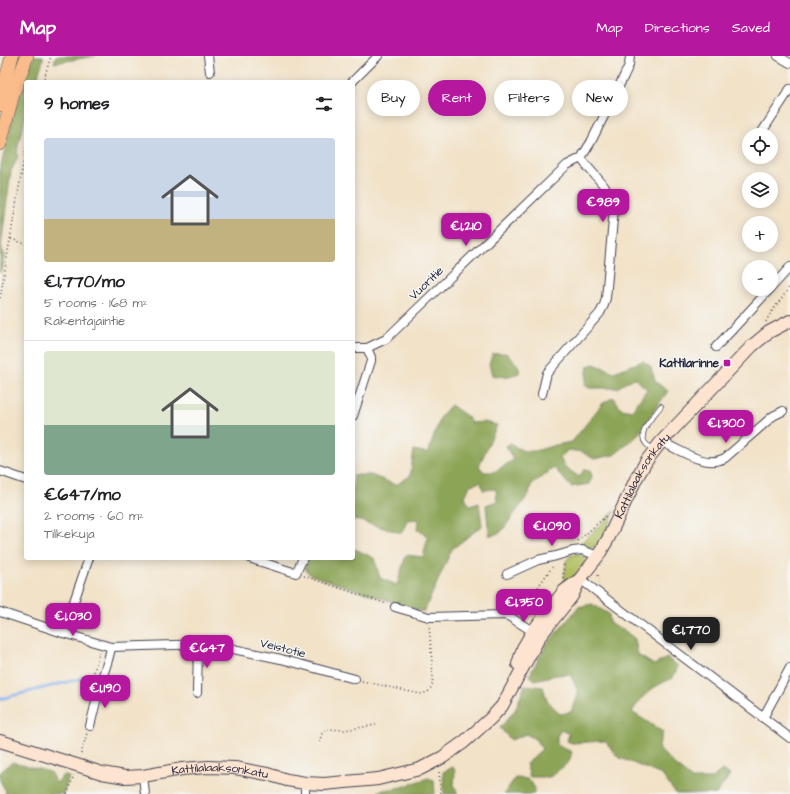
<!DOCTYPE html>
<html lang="en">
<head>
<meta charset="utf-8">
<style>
  :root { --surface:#fff; --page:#f6f6f6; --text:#202124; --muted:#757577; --line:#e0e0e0; --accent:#b5179e }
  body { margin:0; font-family:"Architects Daughter",sans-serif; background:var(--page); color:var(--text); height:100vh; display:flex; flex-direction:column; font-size:15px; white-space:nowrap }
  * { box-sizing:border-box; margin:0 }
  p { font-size:13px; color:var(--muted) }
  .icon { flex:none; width:22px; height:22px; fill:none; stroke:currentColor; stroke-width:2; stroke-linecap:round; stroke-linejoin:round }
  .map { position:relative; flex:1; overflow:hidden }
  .details { position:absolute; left:24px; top:24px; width:331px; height:480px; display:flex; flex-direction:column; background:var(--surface); border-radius:4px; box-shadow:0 2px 10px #0003 }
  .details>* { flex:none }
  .top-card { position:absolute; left:367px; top:24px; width:363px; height:36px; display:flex; gap:8px }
  .buttons { position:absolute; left:742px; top:72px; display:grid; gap:8px }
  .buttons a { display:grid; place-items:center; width:36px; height:36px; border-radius:50%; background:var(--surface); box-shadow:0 2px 10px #0003; font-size:20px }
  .price { position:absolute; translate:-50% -34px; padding:0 9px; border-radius:8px; background:var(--accent); color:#fff; font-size:13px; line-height:26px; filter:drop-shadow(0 1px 2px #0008) }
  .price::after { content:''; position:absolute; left:50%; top:24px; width:12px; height:9px; margin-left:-6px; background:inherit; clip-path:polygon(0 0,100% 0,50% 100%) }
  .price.active { background:#222; color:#fff }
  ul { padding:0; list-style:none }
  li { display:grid; align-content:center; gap:8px; height:212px; padding:0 20px }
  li+li { border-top:1px solid var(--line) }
  li span { display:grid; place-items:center; height:124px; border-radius:4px; color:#555 }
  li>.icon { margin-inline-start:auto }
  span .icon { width:72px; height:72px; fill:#fffc; stroke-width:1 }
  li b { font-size:17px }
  h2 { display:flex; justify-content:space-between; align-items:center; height:48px; padding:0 20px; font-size:17px }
  .tag { padding:0 14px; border-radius:18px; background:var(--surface); box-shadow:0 2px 10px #0003; font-size:14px; line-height:36px }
  .tag.active { background:var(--accent); color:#fff }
  header { display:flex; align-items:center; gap:24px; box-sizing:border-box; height:56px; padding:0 20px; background:var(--accent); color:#fff }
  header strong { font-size:19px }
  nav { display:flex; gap:22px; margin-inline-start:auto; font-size:14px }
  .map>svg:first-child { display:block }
  .green { fill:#b0bd5f; stroke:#69704d }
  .forest { fill:#8ca456; stroke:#576348 }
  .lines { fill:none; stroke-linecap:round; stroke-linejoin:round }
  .stream { stroke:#81b3ed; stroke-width:3 }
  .lane-casing { stroke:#413f50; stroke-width:5.5 }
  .street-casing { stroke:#413f50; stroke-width:10 }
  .secondary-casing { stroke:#413f50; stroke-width:14 }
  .primary-casing { stroke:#413f50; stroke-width:14 }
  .path { stroke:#413f50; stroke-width:1.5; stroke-dasharray:1 3; stroke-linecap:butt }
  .lane { stroke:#fff; stroke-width:4 }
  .street { stroke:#fff; stroke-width:8 }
  .secondary { stroke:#fde4d0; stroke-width:12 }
  .primary { stroke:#f9bc8a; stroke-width:13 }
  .poi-dot { fill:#b5179e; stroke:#f6f6f2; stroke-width:1.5 }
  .labels { text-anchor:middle; stroke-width:3; stroke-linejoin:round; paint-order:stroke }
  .street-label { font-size:12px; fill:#22223b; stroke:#f6f6f2 }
  .poi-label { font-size:12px; font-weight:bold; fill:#22223b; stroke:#f6f6f2; text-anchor:end }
</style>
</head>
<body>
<header>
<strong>Map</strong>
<nav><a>Map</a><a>Directions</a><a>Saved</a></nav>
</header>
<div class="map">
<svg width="790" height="738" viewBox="0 0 790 738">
  <rect width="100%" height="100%" fill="#f6f6f2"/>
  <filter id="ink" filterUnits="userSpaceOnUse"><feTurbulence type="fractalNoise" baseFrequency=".025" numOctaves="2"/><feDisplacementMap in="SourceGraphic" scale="8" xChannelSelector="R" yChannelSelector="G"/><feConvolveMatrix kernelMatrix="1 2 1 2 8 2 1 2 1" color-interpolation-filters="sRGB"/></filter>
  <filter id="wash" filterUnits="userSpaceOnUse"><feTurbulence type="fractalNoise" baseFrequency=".012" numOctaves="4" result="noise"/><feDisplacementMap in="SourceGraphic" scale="16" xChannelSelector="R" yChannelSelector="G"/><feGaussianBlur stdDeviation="0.9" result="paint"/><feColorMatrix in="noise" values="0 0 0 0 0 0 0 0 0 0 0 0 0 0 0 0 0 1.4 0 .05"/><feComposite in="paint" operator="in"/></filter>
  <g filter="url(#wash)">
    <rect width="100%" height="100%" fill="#f2e2c8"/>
    <g class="green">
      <path d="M615,455L600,487C594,492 587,493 580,490V488Z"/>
      <polygon points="581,498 586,502 585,508 565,530 564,529 566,505 571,499"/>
    </g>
    <g class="forest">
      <polygon points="34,0 43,0 43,4 36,26 26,26 26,59 18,89 17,103 11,115 1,189 4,201 0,217 0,113 14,57"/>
      <polygon points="56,0 96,0 54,7"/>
      <polygon points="506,297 518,309 520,317 505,321 492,319 489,308 493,298"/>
      <path d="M643,305L650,310L656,326L668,335L636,381L614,399L594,403L582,396L568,394L560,402L565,411L579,421L584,414H590L592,421L589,428L571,431L554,412L531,429L529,438L501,476L493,479H489L486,449L497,445L496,433L483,434L481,426L470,429L465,441L470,450L479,447L482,470L452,493L424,556L311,519C303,514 305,509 308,502H353V492L374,502L380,522L397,529L406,499L423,501L428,481L417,473L418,463L408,464L401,477L353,463V419H371L396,429L410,420L414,394L428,397L441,360L451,349L468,361L471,367L484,366L497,369L479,410L484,416H494L513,404L506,390L511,387C527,402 538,393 556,389C561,388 566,387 572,386L602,348L613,341L622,353L632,355L647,333L634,322L617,332H589L585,329L588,310L594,308L614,316Z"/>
      <path d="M592,548L609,558L610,568L625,575L635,583L638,599L654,609L667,602L678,610L673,622C652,631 644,637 632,656L663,676L658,692L677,711L692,723H711L722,714L730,719L716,738H676L662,719L618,701L605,685L572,687L567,685L569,678L561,674L557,680V689L572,696L569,706L550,721H530L526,708L542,693L535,683L526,678L511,684L500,672L515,654L525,629L543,631L547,644L560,658L571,656L578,635L570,618L556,619L535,624L529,620L546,589L572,559L578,551Z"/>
      <polygon points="12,706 50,716 55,726 58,726 63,719 69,721 63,738 5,738 6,735 0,725 0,717"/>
      <polygon points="453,711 455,715 454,729 458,738 444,738 443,716"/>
      <polygon points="428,722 434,724 435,738 379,738 378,735 402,731"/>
      <polygon points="515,722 528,723 535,732 534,738 504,738"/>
    </g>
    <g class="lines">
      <polyline class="stream" points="0,643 87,621"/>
    </g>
  </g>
  <g filter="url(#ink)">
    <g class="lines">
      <g class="lane-casing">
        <path id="lane" d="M654,394C652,392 648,390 646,388C636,376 654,360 661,350"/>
      </g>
      <g class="street-casing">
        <g id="street">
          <polyline points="208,0 210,16"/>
          <polyline points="778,0 790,7"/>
          <polyline points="352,26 378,0"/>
          <polyline points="760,79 790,33"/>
          <polyline points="771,232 790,211"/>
          <polyline points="716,291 770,233"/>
          <polyline points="353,292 367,292 386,283 567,109 581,102"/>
          <path d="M542,338L547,317L600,257L604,249L606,242L614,152C611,131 592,119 581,102L591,86L624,20L629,9L630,0"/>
          <polyline points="353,360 371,305 371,301 367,292"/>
          <path d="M661,386C680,393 704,413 725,402L773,360L783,355"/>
          <polyline points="0,415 26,424"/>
          <polyline points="249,502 296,517 303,502"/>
          <polyline points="507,518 538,504 556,500 573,495 582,494 598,500"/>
          <polyline points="580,523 790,682"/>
          <polyline points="395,551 429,561 504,559 510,561 537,578"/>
          <polyline points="0,556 63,577 89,502"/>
          <polyline points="63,577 111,591 206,588 219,590 281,603 355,623"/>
          <polyline points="197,637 198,589"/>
          <polyline points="763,662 790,612"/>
          <path d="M90,670C93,658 96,646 99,633C102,619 109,606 111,591"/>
          <polyline points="143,720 145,738"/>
          <polyline points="305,738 305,727"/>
        </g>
      </g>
      <g class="secondary-casing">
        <g id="secondary">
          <polyline points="518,608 523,592 533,575 564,535 579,524"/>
          <path id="s1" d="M0,685L102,717L125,721L143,720L182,713L208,711L235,712L267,718L287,724L305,727L324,728L378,723L420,713L443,701L464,686L491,662L502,650L540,580L572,540L580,523L598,500L608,483L636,423L647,404L661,386L752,290L769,276L790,265"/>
        </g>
      </g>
      <g class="primary-casing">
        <g id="primary">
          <polyline points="0,49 3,34 12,0"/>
          <polyline points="0,88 13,38 27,0"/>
        </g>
      </g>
      <g class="path">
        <polyline points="43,26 51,0"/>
        <polyline points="11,183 26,188"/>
        <polyline points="0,242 26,91"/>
        <path d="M766,266C772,252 784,242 790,229"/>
        <polyline points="578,485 606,460"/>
        <polyline points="598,519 599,527"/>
        <polyline points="304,520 387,548"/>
        <polyline points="563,522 564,506"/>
        <polyline points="518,557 541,547"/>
        <path d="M524,560C529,542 542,525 553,510"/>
        <polyline points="94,616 99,596"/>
        <polyline points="362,625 420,638 428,636 432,630 433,619 429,569"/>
        <polyline points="320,686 321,679 324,675 330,673 344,674 376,669"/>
        <polyline points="81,698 87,677"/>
        <polyline points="439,716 441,738"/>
        <polyline points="67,738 74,719"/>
      </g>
      <use href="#lane" class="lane"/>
      <use href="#street" class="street"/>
      <use href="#secondary" class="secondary"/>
      <use href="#primary" class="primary"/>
    </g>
  </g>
  <rect class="poi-dot" x="723" y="303" width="8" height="8" rx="2"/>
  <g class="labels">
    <g class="street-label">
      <text transform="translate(426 227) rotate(-44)" y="4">Vuoritie</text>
      <text dy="4" stroke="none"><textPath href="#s1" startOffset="804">Kattilalaaksonkatu</textPath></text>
      <text transform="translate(283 592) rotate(14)" y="4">Veistotie</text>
      <text dy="4" stroke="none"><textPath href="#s1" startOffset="226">Kattilalaaksonkatu</textPath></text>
    </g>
    <g class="poi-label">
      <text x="719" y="311">Kattilarinne</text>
    </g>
  </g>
</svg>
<div class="buttons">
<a><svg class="icon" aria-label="locate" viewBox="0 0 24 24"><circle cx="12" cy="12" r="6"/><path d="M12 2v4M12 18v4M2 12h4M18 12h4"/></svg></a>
<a><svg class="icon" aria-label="layers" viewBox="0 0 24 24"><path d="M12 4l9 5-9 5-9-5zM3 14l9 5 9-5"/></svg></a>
<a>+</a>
<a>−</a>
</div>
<b class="price" style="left:603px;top:167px">€989</b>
<b class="price" style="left:466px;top:191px">€1,210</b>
<b class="price" style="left:726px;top:388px">€1,300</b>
<b class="price" style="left:552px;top:491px">€1,090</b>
<b class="price" style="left:524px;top:567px">€1,350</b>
<b class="price" style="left:73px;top:581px">€1,030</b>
<b class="price active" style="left:691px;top:595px">€1,770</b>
<b class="price" style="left:207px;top:613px">€647</b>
<b class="price" style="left:105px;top:653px">€1,190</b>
<div class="top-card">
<a class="tag">Buy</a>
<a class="tag active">Rent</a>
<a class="tag">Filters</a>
<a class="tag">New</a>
</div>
<section class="details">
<h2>9 homes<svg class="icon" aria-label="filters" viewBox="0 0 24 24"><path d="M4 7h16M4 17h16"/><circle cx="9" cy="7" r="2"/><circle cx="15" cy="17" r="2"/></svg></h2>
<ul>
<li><span style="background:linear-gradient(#c9d6e8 65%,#c2b280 0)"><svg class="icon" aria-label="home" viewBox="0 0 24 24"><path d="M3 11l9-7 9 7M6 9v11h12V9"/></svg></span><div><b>€1,770/mo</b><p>5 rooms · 168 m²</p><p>Rakentajaintie</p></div></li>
<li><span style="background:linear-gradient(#dfe7d0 60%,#7fa58c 0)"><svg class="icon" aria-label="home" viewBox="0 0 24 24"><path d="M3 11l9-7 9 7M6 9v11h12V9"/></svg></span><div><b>€647/mo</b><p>2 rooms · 60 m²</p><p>Tilkekuja</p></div></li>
</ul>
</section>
</div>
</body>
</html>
